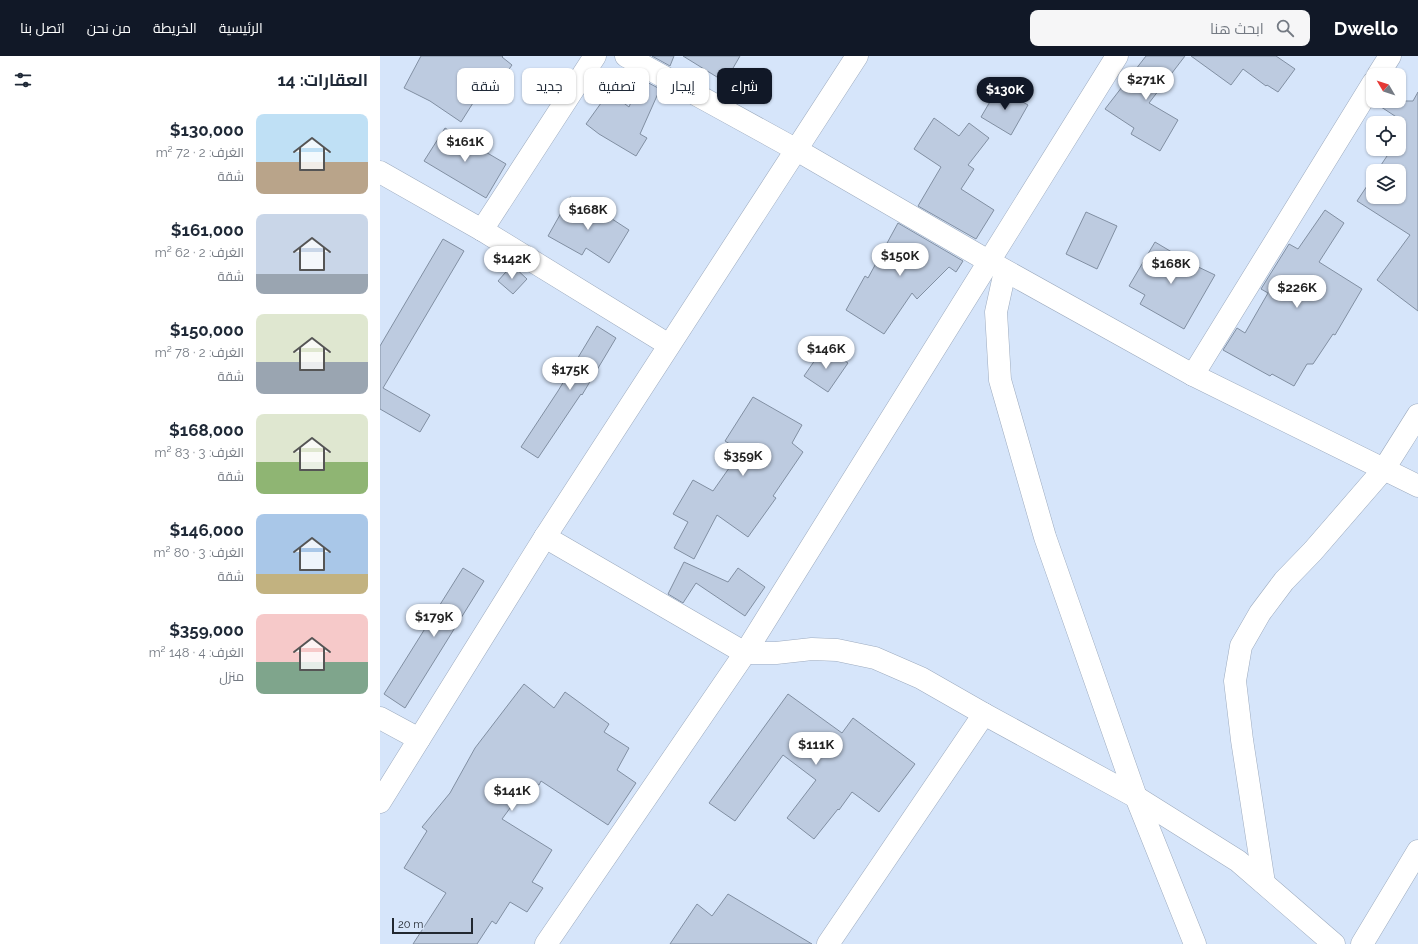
<!DOCTYPE html>
<html lang="ar">
<head>
<meta charset="utf-8">
<style>
  :root { --surface:#fff; --page:#f6f6f7; --text:#1f2937; --muted:#747a83; --accent:#111827 }
  body { margin:0; font-family:Raleway,Cairo,sans-serif; background:var(--page); color:var(--text); direction:rtl; height:100vh; display:flex; flex-direction:column; font-size:15px; white-space:nowrap }
  * { box-sizing:border-box; margin:0 }
  p { font-size:13px; color:var(--muted) }
  .icon { flex:none; width:22px; height:22px; fill:none; stroke:currentColor; stroke-width:2; stroke-linecap:round; stroke-linejoin:round }
  .map { position:relative; flex:1; overflow:hidden; direction:ltr }
  .panel { display:flex; flex-direction:column; background:var(--surface); width:380px }
  .panel>* { flex:none }
  .top-card { position:absolute; left:12px; top:12px; width:380px; height:36px; direction:rtl; display:flex; gap:8px }
  .needle { width:26px; rotate:309deg }
  .controls { position:absolute; left:986px; top:12px; display:grid; gap:8px }
  .controls a { display:grid; place-items:center; width:40px; height:40px; border-radius:8px; background:var(--surface); box-shadow:0 1px 3px #0004; font-size:20px }
  .scale { position:absolute; left:12px; bottom:10px; width:81px; box-sizing:border-box; padding-left:4px; border:2px solid #222830; border-top:0; font-size:11px; line-height:14px; white-space:nowrap; color:#222830; -webkit-text-stroke:3px #d6e5fa; paint-order:stroke }
  .price { position:absolute; translate:-50% -34px; padding:0 9px; border-radius:14px; background:#fff; color:#222; font-size:13px; line-height:26px; filter:drop-shadow(0 1px 2px #0008) }
  .price::after { content:''; position:absolute; left:50%; top:24px; width:12px; height:9px; margin-left:-6px; background:inherit; clip-path:polygon(0 0,100% 0,50% 100%) }
  .price.active { background:var(--accent); color:#fff }
  ul { padding:0; list-style:none }
  li { display:flex; align-items:center; gap:12px; height:100px; padding:0 12px }
  li span { display:grid; place-items:center; flex:none; width:112px; height:80px; border-radius:8px; color:#555 }
  li>.icon { margin-inline-start:auto }
  span .icon { width:48px; height:48px; fill:#fffc; stroke-width:1 }
  li b { font-size:17px }
  h2 { display:flex; justify-content:space-between; align-items:center; height:48px; padding:0 12px; font-size:17px }
  .tag { padding:0 14px; border-radius:8px; background:var(--surface); box-shadow:0 1px 3px #0004; font-size:14px; line-height:36px }
  .tag.active { background:var(--accent); color:#fff }
  header { display:flex; align-items:center; gap:24px; box-sizing:border-box; height:56px; padding:0 20px; background:var(--accent); color:#fff }
  header strong { font-size:19px }
  nav { display:flex; gap:22px; margin-inline-start:auto; font-size:14px }
  .search { width:280px; height:36px; background:var(--page); display:flex; align-items:center; gap:10px; box-sizing:border-box; padding:0 14px; border-radius:8px; color:var(--muted); font-size:15px }
  main { display:flex; flex:1; min-height:0 }
  .map>svg:first-child { display:block }
  .building { fill:#bdcbe0; stroke:#818fa2 }
  .lines { fill:none; stroke-linecap:round; stroke-linejoin:round }
  .minor-casing { stroke:#9dabbf; stroke-width:23 }
  .minor { stroke:#fff; stroke-width:22 }
</style>
</head>
<body>
<header>
<strong>Dwello</strong>
<div class="search"><svg class="icon" aria-label="search" viewBox="0 0 24 24"><circle cx="10" cy="10" r="6"/><path d="M15 15l6 6"/></svg>ابحث هنا</div>
<nav><a>الرئيسية</a><a>الخريطة</a><a>من نحن</a><a>اتصل بنا</a></nav>
</header>
<main>
<div class="map">
<svg width="1038" height="888" viewBox="0 0 1038 888">
  <rect width="100%" height="100%" fill="#d6e5fa"/>
  <g class="building">
    <polygon points="41,0 123,0 122,1 132,9 120,26 110,20 81,66 50,45 24,32"/>
    <polygon points="272,0 294,0 290,10"/>
    <polygon points="303,0 360,0 345,26"/>
    <polygon points="766,0 805,0 769,47 798,64 780,95 751,78 754,72 725,53"/>
    <polygon points="811,0 896,0 915,13 898,36 887,29 886,30 863,13 851,29"/>
    <polygon points="261,23 280,33 260,78 267,82 256,100 219,78 206,68 229,36 249,51"/>
    <polygon points="618,32 648,49 631,79 601,61"/>
    <polygon points="1038,36 1038,255 997,224 1030,179 977,145 993,121 993,141 1019,141 1019,115 997,115 1011,94 1009,93 1019,93 1019,67 1021,64 995,47 997,45 1033,45"/>
    <polygon points="554,62 579,80 589,67 609,82 588,109 594,113 581,133 614,154 596,183 538,150 561,111 534,93"/>
    <polygon points="65,72 126,108 106,142 44,105"/>
    <polygon points="190,141 213,154 214,152 229,161 249,174 229,207 206,192 202,199 168,180"/>
    <polygon points="945,154 964,167 939,206 982,233 955,279 953,278 933,308 927,308 914,330 892,318 890,320 843,294 857,272 865,277 888,237 881,233 909,188 918,193"/>
    <polygon points="706,156 737,170 717,213 686,198"/>
    <polygon points="518,167 583,205 576,216 569,211 537,243 532,237 504,278 466,254 485,220 488,222"/>
    <polygon points="63,183 84,195 3,332 50,359 40,376 0,353 0,290"/>
    <polygon points="775,186 812,208 835,219 804,273 760,248 765,239 749,230"/>
    <polygon points="132,209 147,223 133,238 118,225"/>
    <polygon points="217,270 236,282 202,339 201,338 158,402 141,391 178,335"/>
    <polygon points="444,291 468,307 448,336 424,320"/>
    <polygon points="373,341 422,369 412,387 423,396 393,440 396,442 368,481 337,459 314,503 294,492 308,466 293,458 313,424 333,435 361,395 345,385"/>
    <polygon points="304,506 348,526 358,512 385,531 365,560 316,527 303,547 288,538"/>
    <polygon points="83,512 104,525 25,652 4,638"/>
    <polygon points="144,628 174,652 185,636 229,668 224,676 249,692 237,714 256,727 228,769 161,725 159,729 150,725 122,763 172,794 152,826 163,832 147,856 130,846 116,868 112,865 97,888 33,888 66,837 24,812 47,775 42,771 70,737 95,692"/>
    <polygon points="408,638 462,677 473,662 535,708 499,756 472,736 459,754 458,753 434,783 407,762 436,724 403,699 355,765 329,747"/>
    <polygon points="348,838 432,888 290,888 317,848 332,860"/>
  </g>
  <g class="lines">
    <g class="minor-casing">
      <g id="minor">
        <polyline points="246,0 415,93 610,206 813,319 1038,430"/>
        <polyline points="998,19 1010,0"/>
        <polyline points="0,116 102,174 289,289"/>
        <polyline points="102,174 215,0"/>
        <polyline points="625,215 616,256 620,324 665,481 756,741 815,888"/>
        <polyline points="813,319 993,27"/>
        <polyline points="165,481 365,597 396,597 432,593 457,594 495,602 541,622 604,658 756,741 858,805 954,888"/>
        <polyline points="0,662 39,683"/>
        <polyline points="0,746 165,481 477,0"/>
        <polyline points="884,827 862,684 855,625 861,590 880,557 904,525 933,495 1004,413 1038,359"/>
        <polyline points="166,888 365,597 737,0"/>
        <polyline points="448,888 604,658"/>
        <polyline points="982,888 1038,795"/>
      </g>
    </g>
    <use href="#minor" class="minor"/>
  </g>
</svg>
<div class="controls">
<a><svg class="needle" viewBox="-14 -14 28 28"><path d="M0-13l5 13h-10z" fill="#e53935"/><path d="M0 13l5-13h-10z" fill="#747a83"/></svg></a>
<a><svg class="icon" aria-label="locate" viewBox="0 0 24 24"><circle cx="12" cy="12" r="6"/><path d="M12 2v4M12 18v4M2 12h4M18 12h4"/></svg></a>
<a><svg class="icon" aria-label="layers" viewBox="0 0 24 24"><path d="M12 4l9 5-9 5-9-5zM3 14l9 5 9-5"/></svg></a>
</div>
<div class="scale">20 m</div>
<b class="price" style="left:766px;top:45px">$271K</b>
<b class="price active" style="left:625px;top:55px">$130K</b>
<b class="price" style="left:85px;top:107px">$161K</b>
<b class="price" style="left:208px;top:175px">$168K</b>
<b class="price" style="left:520px;top:221px">$150K</b>
<b class="price" style="left:132px;top:224px">$142K</b>
<b class="price" style="left:791px;top:229px">$168K</b>
<b class="price" style="left:917px;top:253px">$226K</b>
<b class="price" style="left:446px;top:314px">$146K</b>
<b class="price" style="left:190px;top:335px">$175K</b>
<b class="price" style="left:363px;top:421px">$359K</b>
<b class="price" style="left:54px;top:582px">$179K</b>
<b class="price" style="left:436px;top:710px">$111K</b>
<b class="price" style="left:132px;top:756px">$141K</b>
<div class="top-card">
<a class="tag active">شراء</a>
<a class="tag">إيجار</a>
<a class="tag">تصفية</a>
<a class="tag">جديد</a>
<a class="tag">شقة</a>
</div>
</div>
<section class="panel">
<h2>العقارات: 14<svg class="icon" aria-label="filters" viewBox="0 0 24 24"><path d="M4 7h16M4 17h16"/><circle cx="9" cy="7" r="2"/><circle cx="15" cy="17" r="2"/></svg></h2>
<ul>
<li><span style="background:linear-gradient(#bfe0f5 60%,#b9a48a 0)"><svg class="icon" aria-label="home" viewBox="0 0 24 24"><path d="M3 11l9-7 9 7M6 9v11h12V9"/></svg></span><div><b>$130,000</b><p>الغرف: 2 · 72 m²</p><p>شقة</p></div></li>
<li><span style="background:linear-gradient(#c9d6e8 75%,#9aa5b1 0)"><svg class="icon" aria-label="home" viewBox="0 0 24 24"><path d="M3 11l9-7 9 7M6 9v11h12V9"/></svg></span><div><b>$161,000</b><p>الغرف: 2 · 62 m²</p><p>شقة</p></div></li>
<li><span style="background:linear-gradient(#dfe7d0 60%,#9aa5b1 0)"><svg class="icon" aria-label="home" viewBox="0 0 24 24"><path d="M3 11l9-7 9 7M6 9v11h12V9"/></svg></span><div><b>$150,000</b><p>الغرف: 2 · 78 m²</p><p>شقة</p></div></li>
<li><span style="background:linear-gradient(#dfe7d0 60%,#8fb573 0)"><svg class="icon" aria-label="home" viewBox="0 0 24 24"><path d="M3 11l9-7 9 7M6 9v11h12V9"/></svg></span><div><b>$168,000</b><p>الغرف: 3 · 83 m²</p><p>شقة</p></div></li>
<li><span style="background:linear-gradient(#a9c7e8 75%,#c2b280 0)"><svg class="icon" aria-label="home" viewBox="0 0 24 24"><path d="M3 11l9-7 9 7M6 9v11h12V9"/></svg></span><div><b>$146,000</b><p>الغرف: 3 · 80 m²</p><p>شقة</p></div></li>
<li><span style="background:linear-gradient(#f6c9c9 60%,#7fa58c 0)"><svg class="icon" aria-label="home" viewBox="0 0 24 24"><path d="M3 11l9-7 9 7M6 9v11h12V9"/></svg></span><div><b>$359,000</b><p>الغرف: 4 · 148 m²</p><p>منزل</p></div></li>
</ul>
</section>
</main>
</body>
</html>
